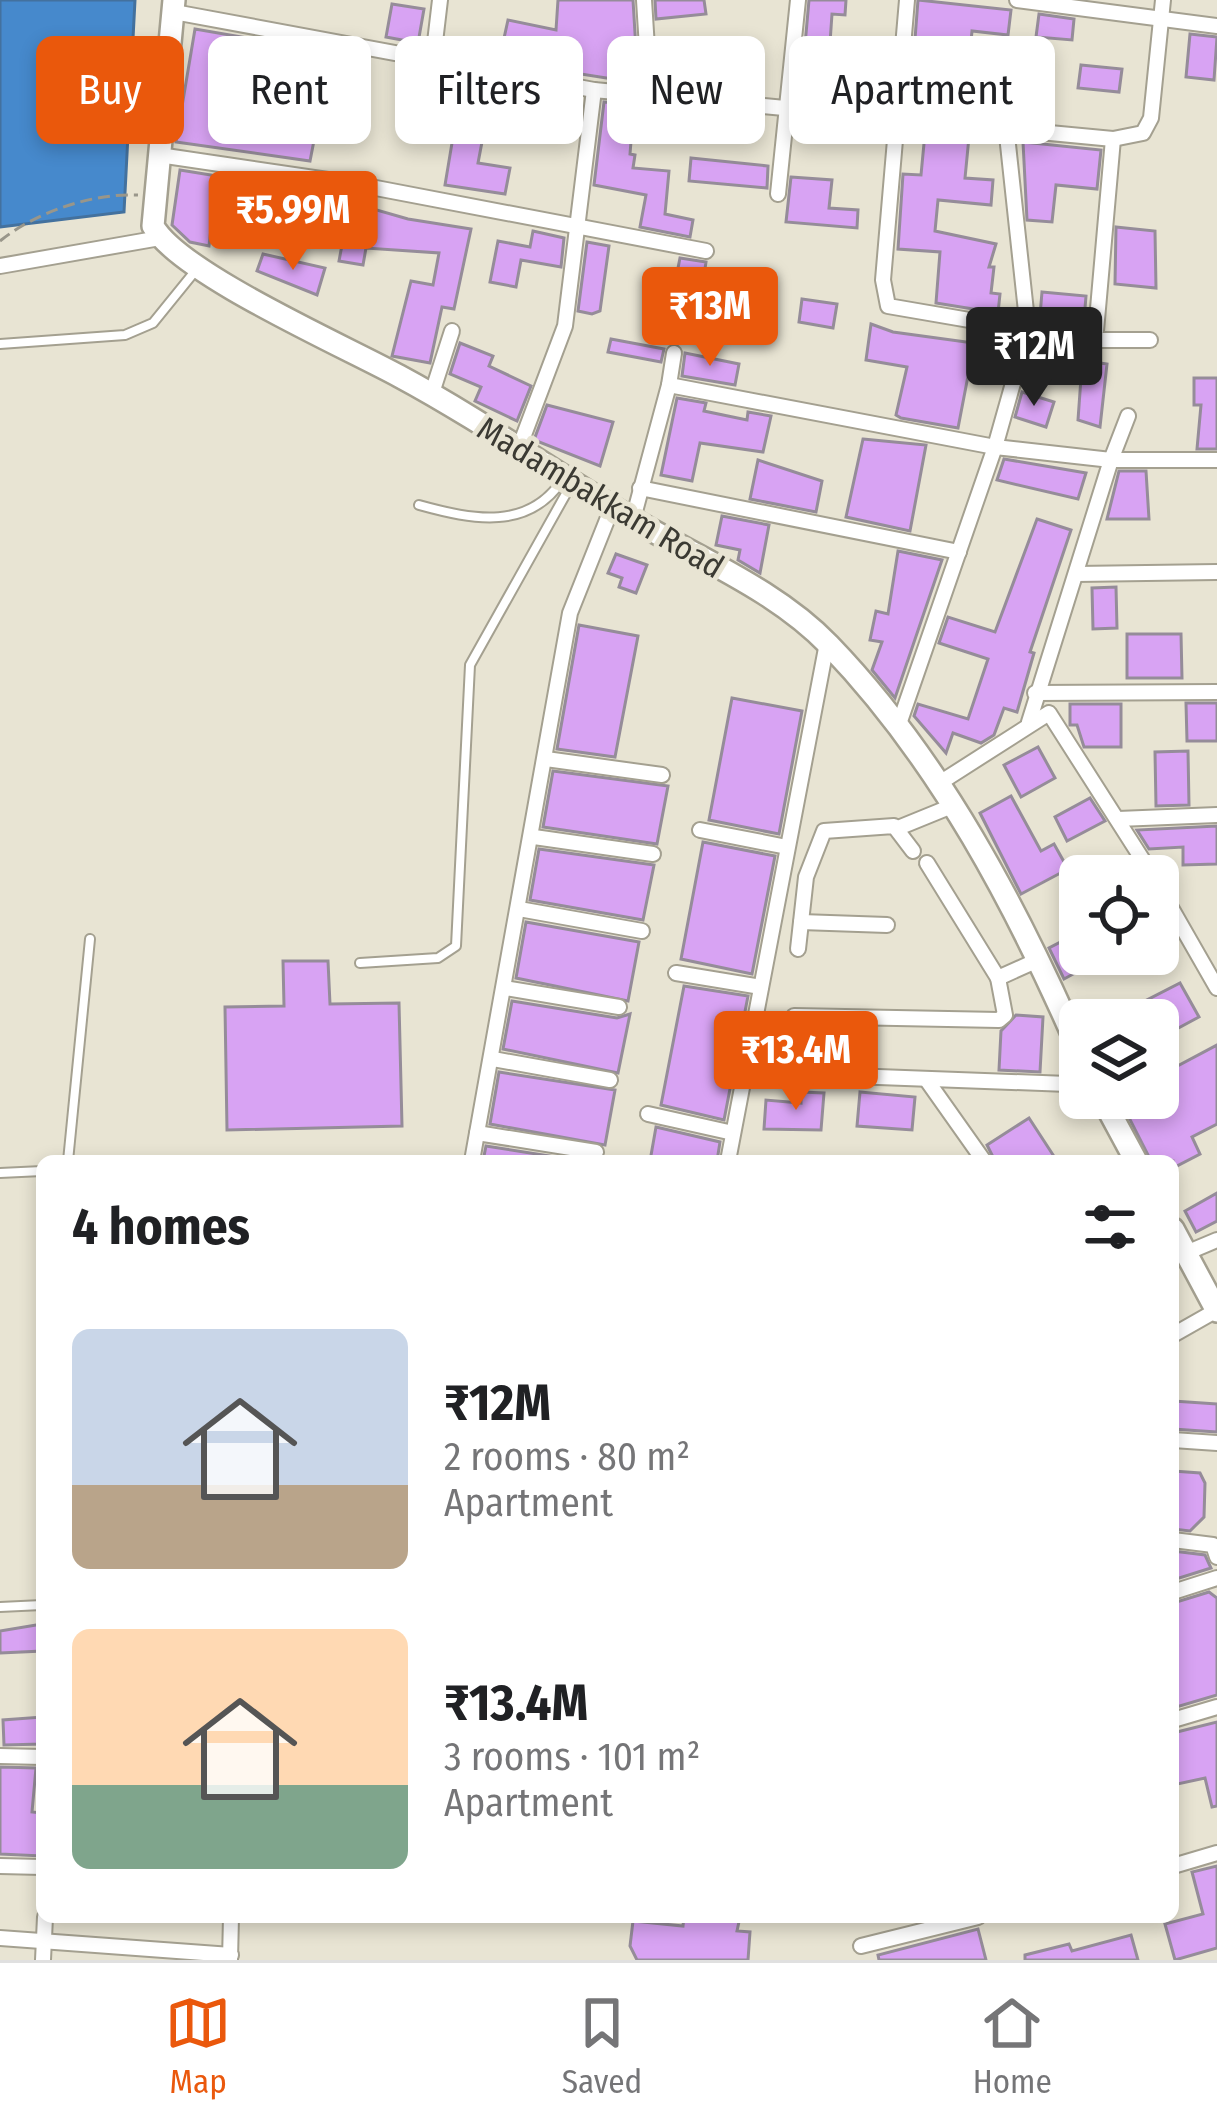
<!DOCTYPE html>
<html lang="en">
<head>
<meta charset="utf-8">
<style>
  :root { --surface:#fff; --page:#f6f6f6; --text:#202124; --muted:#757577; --line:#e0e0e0; --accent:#ea580c }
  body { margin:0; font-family:"Fira Sans Condensed",sans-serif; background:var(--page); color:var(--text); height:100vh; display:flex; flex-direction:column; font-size:45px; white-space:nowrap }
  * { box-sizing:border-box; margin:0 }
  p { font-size:39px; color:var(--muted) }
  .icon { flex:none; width:66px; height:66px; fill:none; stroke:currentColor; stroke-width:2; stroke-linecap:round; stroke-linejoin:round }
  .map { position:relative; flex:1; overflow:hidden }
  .side { position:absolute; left:36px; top:1155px; width:1143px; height:768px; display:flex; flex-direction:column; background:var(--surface); border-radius:18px; box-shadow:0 6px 18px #0003 }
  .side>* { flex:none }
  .hud { position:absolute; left:36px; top:36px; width:1146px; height:108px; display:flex; gap:24px }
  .controls { position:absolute; left:1059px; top:855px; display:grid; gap:24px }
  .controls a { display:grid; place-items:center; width:120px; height:120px; border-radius:18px; background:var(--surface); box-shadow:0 6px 18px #0003; font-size:60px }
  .price { position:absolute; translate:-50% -102px; padding:0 27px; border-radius:12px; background:var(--accent); color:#fff; font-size:39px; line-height:78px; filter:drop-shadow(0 3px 6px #0008) }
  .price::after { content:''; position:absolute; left:50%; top:72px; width:36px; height:27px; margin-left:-18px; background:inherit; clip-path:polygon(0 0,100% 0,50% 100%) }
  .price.on { background:#222; color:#fff }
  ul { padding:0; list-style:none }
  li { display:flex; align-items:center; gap:36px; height:300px; padding:0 36px }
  li span { display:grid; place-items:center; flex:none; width:336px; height:240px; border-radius:18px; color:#555 }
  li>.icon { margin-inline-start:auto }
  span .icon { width:144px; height:144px; fill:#fffc; stroke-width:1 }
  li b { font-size:51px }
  h2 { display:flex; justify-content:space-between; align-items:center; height:144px; padding:0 36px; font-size:51px }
  .pill { padding:0 42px; border-radius:18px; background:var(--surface); box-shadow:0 6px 18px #0003; font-size:42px; line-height:108px }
  .pill.on { background:var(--accent); color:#fff }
  .tabs { display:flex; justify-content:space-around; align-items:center; height:168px; border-top:3px solid var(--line); background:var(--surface); font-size:33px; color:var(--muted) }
  .tabs a { display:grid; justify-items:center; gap:6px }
  .tabs .on { color:var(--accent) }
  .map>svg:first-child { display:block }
  .water { fill:#4689cc; stroke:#43719e; stroke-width:3 }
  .building { fill:#d8a3f3; stroke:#958c99; stroke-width:3 }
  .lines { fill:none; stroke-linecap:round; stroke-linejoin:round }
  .lane-casing { stroke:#a4a090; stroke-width:12 }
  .street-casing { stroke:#a4a090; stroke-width:18 }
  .secondary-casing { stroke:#a4a090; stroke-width:26 }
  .path { stroke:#99968a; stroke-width:3; stroke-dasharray:12 6; stroke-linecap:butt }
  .lane { stroke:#fff; stroke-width:8 }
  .street { stroke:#fff; stroke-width:14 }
  .secondary { stroke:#fff; stroke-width:21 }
  .labels { text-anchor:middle; stroke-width:10; stroke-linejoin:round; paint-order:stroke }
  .street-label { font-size:33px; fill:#3b3a33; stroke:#e8e4d3 }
</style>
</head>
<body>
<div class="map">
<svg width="1217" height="1960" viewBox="0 0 1217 1960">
  <rect width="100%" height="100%" fill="#e8e4d3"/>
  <polygon class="water" points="0,0 135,0 124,212 0,227"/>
  <g class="building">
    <polygon points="558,0 633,0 638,83 499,61 508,20 556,30"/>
    <polygon points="655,0 704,0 706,14 656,19"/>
    <polygon points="809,0 846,0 845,15 832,14 829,57 804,56"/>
    <polygon points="918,0 1011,10 1008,35 972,31 964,114 937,111 940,81 912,78"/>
    <polygon points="392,4 424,9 418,43 386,37"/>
    <polygon points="1039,14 1074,19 1072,40 1036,37"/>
    <polygon points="195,29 341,54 336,78 296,70 293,84 269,79 262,115 317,125 310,161 176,142"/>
    <polygon points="1190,34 1217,37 1214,80 1186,77"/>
    <polygon points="1081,65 1122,69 1119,92 1078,88"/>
    <polygon points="431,71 520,88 513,126 486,121 478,163 510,168 505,194 445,185 459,101 426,95"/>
    <polygon points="830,82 870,85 869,104 828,100"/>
    <polygon points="604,102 676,109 674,131 632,129 630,154 635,155 633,168 669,171 665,214 693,220 690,237 640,227 646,195 594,185"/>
    <polygon points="925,133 969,137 965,178 993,180 991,205 938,200 935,231 996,244 989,267 994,267 991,293 1000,294 998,313 936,303 940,252 898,249 903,174 921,175"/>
    <polygon points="1023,142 1101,150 1097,189 1056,185 1052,222 1027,220"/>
    <polygon points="691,158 768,166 767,188 689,181"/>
    <polygon points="180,170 217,176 209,246 190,242 172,225"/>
    <polygon points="791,177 832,180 829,208 858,210 857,228 786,222"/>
    <polygon points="252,182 284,188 277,225 245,219"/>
    <polygon points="351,197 374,201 373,209 408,219 471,229 454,309 442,307 430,363 392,356 411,281 433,285 439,253 366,248 363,265 339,261"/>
    <polygon points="1116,227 1155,231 1156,288 1115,284"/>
    <polygon points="533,231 564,238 561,267 521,260 516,287 490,282 498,241 530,247"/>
    <polygon points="587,242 609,246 600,311 592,314 578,311"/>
    <polygon points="263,254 325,268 317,295 257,271"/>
    <polygon points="680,258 706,262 696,328 667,323"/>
    <polygon points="1042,292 1086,296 1084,320 1040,316"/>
    <polygon points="802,299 837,304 833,328 799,322"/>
    <polygon points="871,324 893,332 1010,348 1001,383 968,376 958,428 901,418 896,415 907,367 866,360"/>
    <polygon points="611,339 664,349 661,362 608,352"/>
    <polygon points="460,343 493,356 489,366 531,386 517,421 475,401 481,387 450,374"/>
    <polygon points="685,353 739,364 735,385 682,376"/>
    <polygon points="1100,363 1107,364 1100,427 1078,420 1082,364 1091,368"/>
    <polygon points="1194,378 1217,378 1217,449 1197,449 1201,405 1194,405"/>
    <polygon points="1022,392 1054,402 1046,427 1015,417"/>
    <polygon points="677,398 706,403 704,411 747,420 748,412 771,416 763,452 700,443 692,481 661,475"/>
    <polygon points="547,405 613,422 600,466 534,440"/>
    <polygon points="863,439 926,445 910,531 846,517"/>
    <polygon points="1004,459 1086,473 1078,499 997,480"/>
    <polygon points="758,460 822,481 816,512 750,499"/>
    <polygon points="1119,471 1146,471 1149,519 1107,519"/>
    <polygon points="722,516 769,525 760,573 738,560 740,550 716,545"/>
    <polygon points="1037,519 1071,530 1030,652 1034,653 1017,712 1004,708 994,735 981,743 953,733 946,753 914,716 918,704 968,719 988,659 939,643 948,617 995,632"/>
    <polygon points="898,551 942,560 895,698 872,670 882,642 870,640 876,611 888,614"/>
    <polygon points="616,554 647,565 636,593 619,587 622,578 608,573"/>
    <polygon points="1116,587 1117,628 1093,629 1092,588"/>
    <polygon points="579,625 638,636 615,757 557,749"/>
    <polygon points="1127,634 1181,634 1182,678 1127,678"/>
    <polygon points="732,698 802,711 779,834 709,820"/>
    <polygon points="1186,703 1217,703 1217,741 1187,741"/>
    <polygon points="1070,704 1121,704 1121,747 1084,747 1077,725 1070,725"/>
    <polygon points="1038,747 1055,778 1021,797 1004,765"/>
    <polygon points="1188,751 1189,805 1156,806 1155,752"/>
    <polygon points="553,771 668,786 657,844 543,827"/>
    <polygon points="1011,796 1041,851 1054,844 1068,869 1021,894 980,813"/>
    <polygon points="1090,798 1105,821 1067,841 1055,817"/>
    <polygon points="1217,826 1217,864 1183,865 1183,847 1149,849 1137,830"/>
    <polygon points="703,842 775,856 752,974 681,959"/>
    <polygon points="539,849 654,865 643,920 530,900"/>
    <polygon points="526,922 639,942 628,1001 516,978"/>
    <polygon points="1080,932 1080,954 1110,954 1064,979 1049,948"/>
    <polygon points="283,961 328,961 330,1004 399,1003 402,1126 227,1130 225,1007 284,1006"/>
    <polygon points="1180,983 1199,1017 1158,1039 1158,1020 1147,1000"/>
    <polygon points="684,986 748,996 724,1120 661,1105"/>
    <polygon points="512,1001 617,1018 630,1014 618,1073 503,1049"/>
    <polygon points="1016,1015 1043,1017 1040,1072 999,1070 1001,1031"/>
    <polygon points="766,1020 786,1024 784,1062 759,1061"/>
    <polygon points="1217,1045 1217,1124 1192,1137 1200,1154 1173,1168 1173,1161 1151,1161 1119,1098 1158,1098 1158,1053 1168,1071"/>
    <polygon points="499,1072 615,1090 605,1145 490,1124"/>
    <polygon points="801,1092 824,1093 821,1130 764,1129 766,1100 801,1103"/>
    <polygon points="860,1092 915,1097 912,1130 857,1126"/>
    <polygon points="1029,1118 1057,1161 995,1161 987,1145"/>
    <polygon points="656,1127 720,1142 717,1161 650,1161"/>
    <polygon points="486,1146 581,1161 483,1161"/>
    <polygon points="1217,1193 1217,1221 1196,1232 1185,1211"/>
    <polygon points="1173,1401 1217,1404 1217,1432 1173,1429"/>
    <polygon points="1173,1471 1200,1473 1205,1483 1204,1517 1190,1531 1173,1529"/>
    <polygon points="1173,1551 1205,1555 1211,1568 1173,1580"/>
    <polygon points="1209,1592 1217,1598 1217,1695 1173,1708 1173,1603"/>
    <polygon points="42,1624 42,1651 0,1653 0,1631"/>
    <polygon points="42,1717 42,1744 4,1745 3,1720"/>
    <polygon points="1217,1722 1217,1806 1212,1807 1205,1778 1173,1785 1173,1733"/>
    <polygon points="0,1767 36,1768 32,1812 42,1813 42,1856 0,1854"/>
    <polygon points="1217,1866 1217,1948 1175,1960 1165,1924 1203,1914 1192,1872"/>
    <polygon points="684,1917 740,1917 737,1931 750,1932 748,1960 637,1960 630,1946 633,1921 683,1926"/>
    <polygon points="978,1929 986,1960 879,1960 878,1955"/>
    <polygon points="1131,1935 1138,1960 1025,1960 1025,1955 1069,1944 1072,1951"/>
  </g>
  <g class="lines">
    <g class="lane-casing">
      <g id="lane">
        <polyline points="0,344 125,335 153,323 196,270"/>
        <path d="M419,505C473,520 529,531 563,479"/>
        <polyline points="360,963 438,958 456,946 470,665 572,483"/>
        <polyline points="68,1161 90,939"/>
        <polyline points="0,1173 42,1171"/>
        <polyline points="0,1607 42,1605"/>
      </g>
    </g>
    <g class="street-casing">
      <g id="street">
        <polyline points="644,0 650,96"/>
        <polyline points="907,0 883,280 888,306 1028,330 1096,331 1113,139"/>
        <polyline points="1017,0 1217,26"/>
        <polyline points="174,12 594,90 1113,139 1143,133 1151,118 1163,0"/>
        <polyline points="433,59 440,0"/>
        <polyline points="159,155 355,184 706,251"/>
        <polyline points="778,194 798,0"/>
        <polyline points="0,266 160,238"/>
        <polyline points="1088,334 1091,357"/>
        <polyline points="1091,340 1150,340"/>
        <polyline points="669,385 674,353"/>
        <polyline points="432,393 452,331"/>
        <polyline points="519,448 565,326 594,90"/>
        <polyline points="640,488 959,552"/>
        <polyline points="633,519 669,385 995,447 1111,460 1128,416"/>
        <polyline points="1076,574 1217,572"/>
        <polyline points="1035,693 1217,692"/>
        <polyline points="1029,722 1111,460 1217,460"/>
        <polyline points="898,727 995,447 1028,330 1006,126"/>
        <polyline points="546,759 662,775"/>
        <polyline points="938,784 1049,713 1153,876"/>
        <polyline points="1118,819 1217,815"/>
        <polyline points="898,828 952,806"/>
        <polyline points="700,830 787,847"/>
        <polyline points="534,837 653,854"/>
        <polyline points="927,863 998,978"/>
        <polyline points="1116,876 1145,863"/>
        <polyline points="1158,885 1217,988"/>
        <polyline points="519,909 642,931"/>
        <polyline points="801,922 887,925"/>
        <polyline points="798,949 806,877 824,831 894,826 913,851"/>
        <polyline points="676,973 761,987"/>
        <polyline points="505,988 619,1007"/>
        <polyline points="794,1016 999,1020 1005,1015 998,978 1040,959"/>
        <polyline points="493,1059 610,1080"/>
        <polyline points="772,1073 1068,1084 1080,1079"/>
        <polyline points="926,1079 984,1161"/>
        <polyline points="648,1114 733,1133"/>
        <polyline points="477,1133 596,1152"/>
        <polyline points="472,1161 570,613 613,505"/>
        <polyline points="728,1161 827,643"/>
        <polyline points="1186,1253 1217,1240"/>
        <polyline points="1173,1335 1217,1310"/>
        <polyline points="1173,1440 1217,1443"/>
        <polyline points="1173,1540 1213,1545 1217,1557"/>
        <polyline points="1173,1592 1217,1578"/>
        <polyline points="1173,1720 1217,1707"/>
        <polyline points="0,1756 42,1757"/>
        <polyline points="0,1866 42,1867"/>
        <polyline points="1173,1866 1217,1853"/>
        <polyline points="0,1938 231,1955"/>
        <polyline points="861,1946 978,1917"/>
        <polyline points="43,1960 45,1917"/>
        <polyline points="230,1960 231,1917"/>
      </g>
    </g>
    <g class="secondary-casing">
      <g id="secondary">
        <path d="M174,0L153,226C179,273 344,346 399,376C481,420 558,475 639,523C702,560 777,591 829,645C940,760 1017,907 1080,1052"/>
        <polyline points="1102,1098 1136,1161"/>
        <polyline points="1173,1229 1217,1311"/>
      </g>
    </g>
    <path class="path" d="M0,241C36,212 92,193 138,195"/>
    <use href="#lane" class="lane"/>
    <use href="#street" class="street"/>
    <use href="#secondary" class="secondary"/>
  </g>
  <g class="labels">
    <g class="street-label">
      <text transform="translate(601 497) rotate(31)" y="12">Madambakkam Road</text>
    </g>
  </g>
</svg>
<div class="controls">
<a><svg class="icon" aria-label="locate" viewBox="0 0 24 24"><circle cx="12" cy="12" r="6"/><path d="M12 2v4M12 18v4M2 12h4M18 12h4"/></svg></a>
<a><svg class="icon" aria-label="layers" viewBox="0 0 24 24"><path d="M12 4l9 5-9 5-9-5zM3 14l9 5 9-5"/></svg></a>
</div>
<b class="price" style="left:293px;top:273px">₹5.99M</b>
<b class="price" style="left:710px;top:369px">₹13M</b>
<b class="price on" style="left:1034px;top:409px">₹12M</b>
<b class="price" style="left:796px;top:1113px">₹13.4M</b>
<div class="hud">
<a class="pill on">Buy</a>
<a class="pill">Rent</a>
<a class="pill">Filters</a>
<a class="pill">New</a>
<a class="pill">Apartment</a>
</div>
<section class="side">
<h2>4 homes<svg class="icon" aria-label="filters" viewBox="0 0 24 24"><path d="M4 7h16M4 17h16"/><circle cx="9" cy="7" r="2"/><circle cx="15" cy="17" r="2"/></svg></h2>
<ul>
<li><span style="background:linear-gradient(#c9d6e8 65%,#b9a48a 0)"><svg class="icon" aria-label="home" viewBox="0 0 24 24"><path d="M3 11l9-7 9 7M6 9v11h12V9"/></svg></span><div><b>₹12M</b><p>2 rooms · 80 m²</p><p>Apartment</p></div></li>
<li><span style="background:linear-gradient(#ffd9b3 65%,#7fa58c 0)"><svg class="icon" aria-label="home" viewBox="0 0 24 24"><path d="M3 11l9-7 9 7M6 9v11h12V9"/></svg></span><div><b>₹13.4M</b><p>3 rooms · 101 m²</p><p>Apartment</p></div></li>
</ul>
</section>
</div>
<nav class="tabs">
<a class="on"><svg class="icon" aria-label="map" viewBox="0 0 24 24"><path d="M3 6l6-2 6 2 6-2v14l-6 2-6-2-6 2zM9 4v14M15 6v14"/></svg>Map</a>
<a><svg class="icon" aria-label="saved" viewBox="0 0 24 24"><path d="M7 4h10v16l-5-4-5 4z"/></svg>Saved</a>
<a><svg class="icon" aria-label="home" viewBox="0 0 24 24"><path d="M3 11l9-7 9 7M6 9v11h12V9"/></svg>Home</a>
</nav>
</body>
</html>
